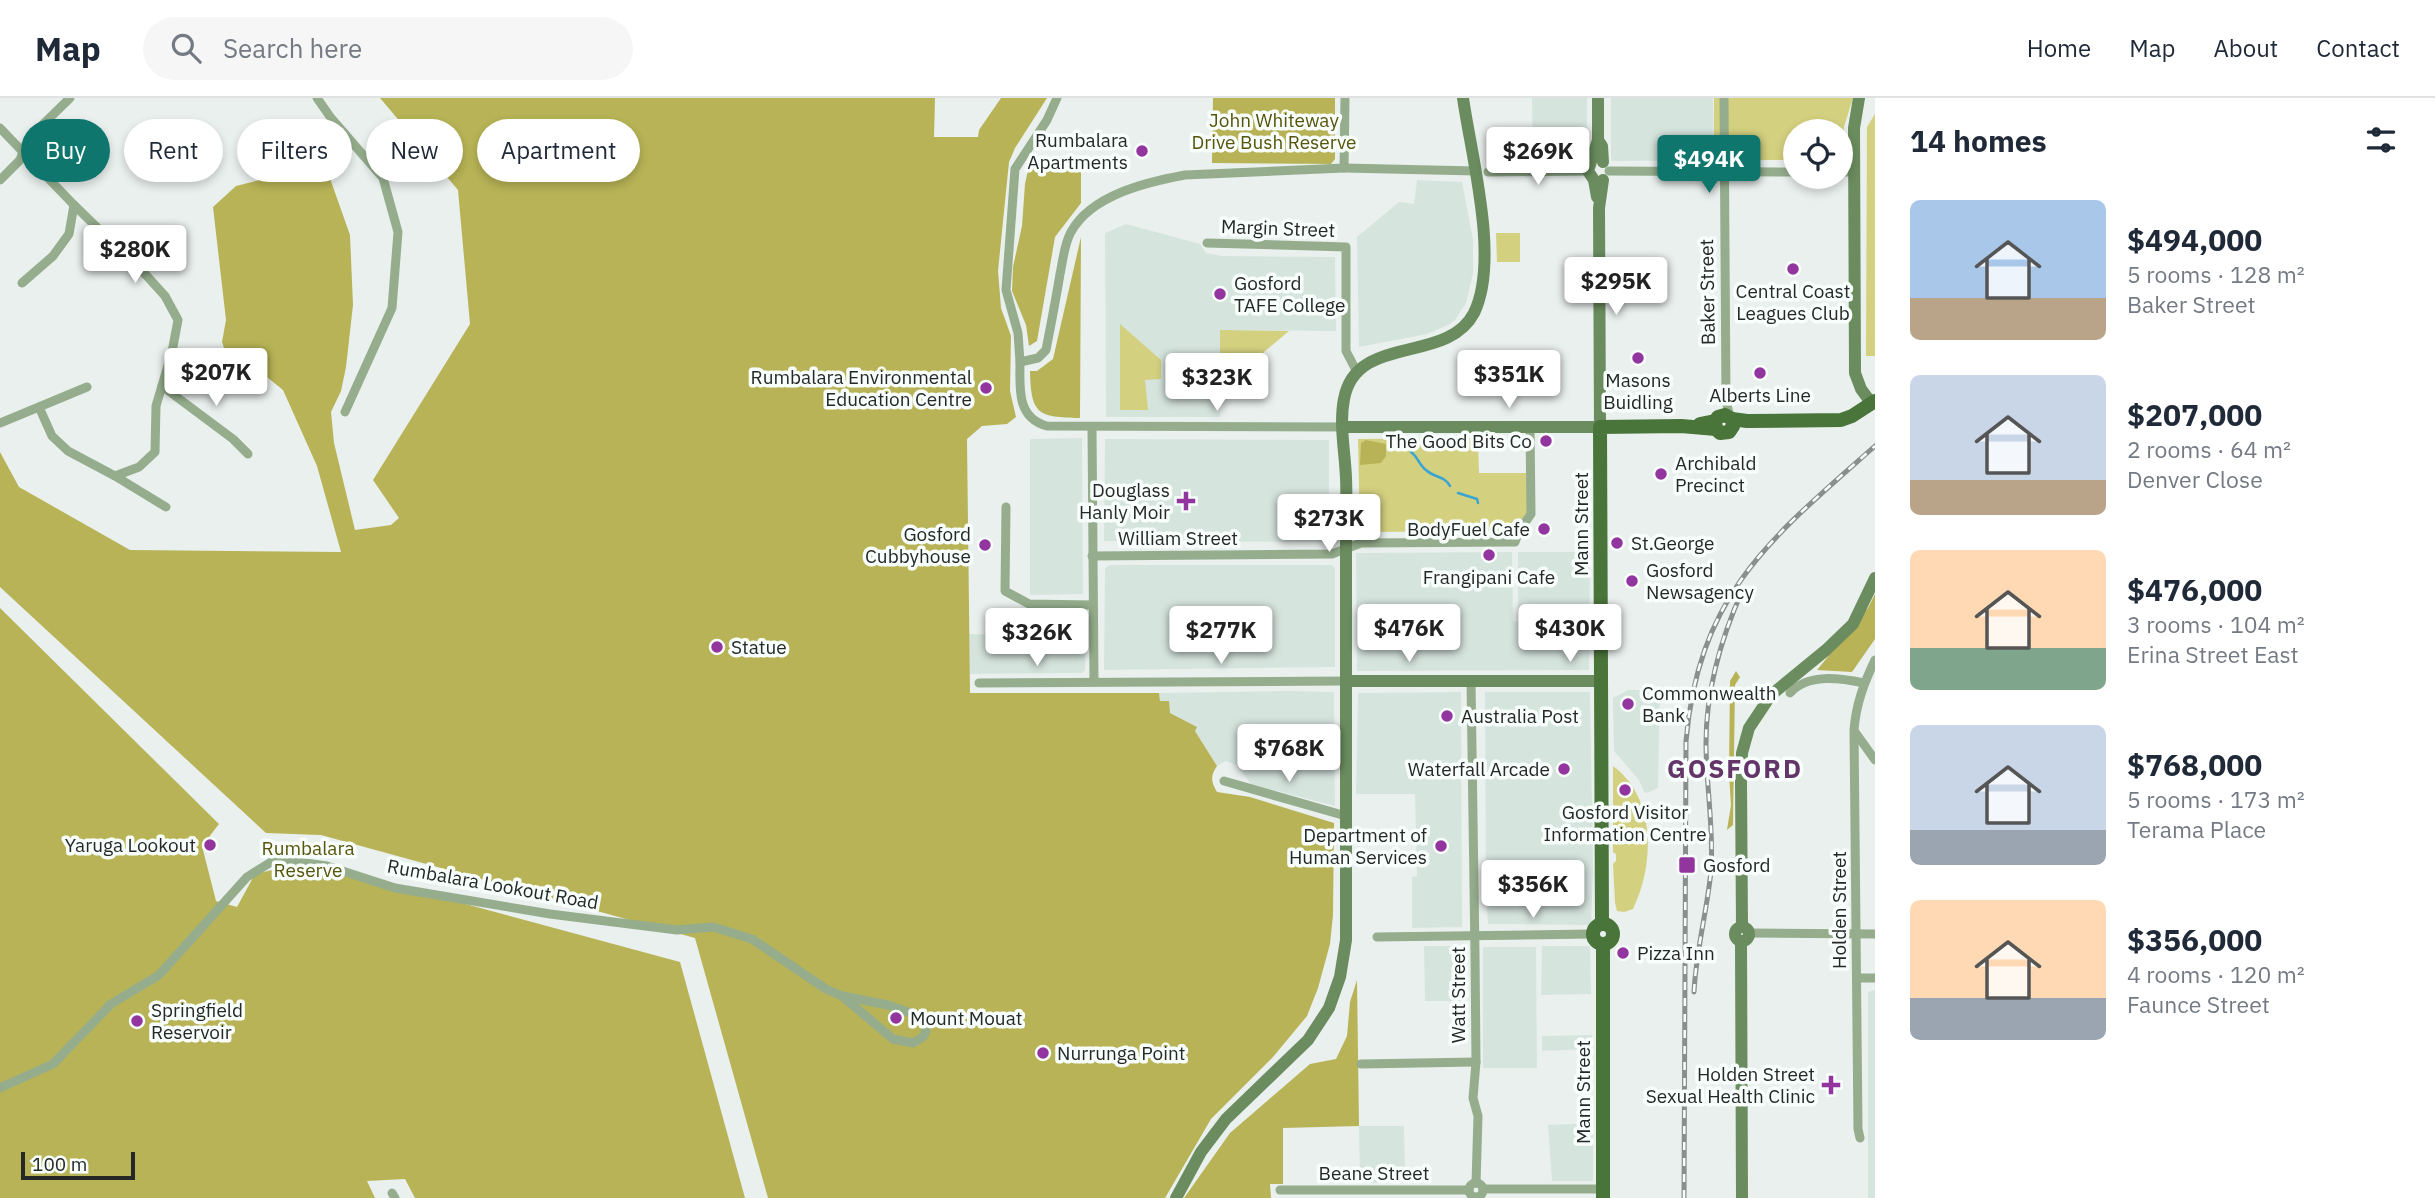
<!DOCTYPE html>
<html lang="en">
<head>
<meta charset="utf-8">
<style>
  :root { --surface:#fff; --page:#f6f6f7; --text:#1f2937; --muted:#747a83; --line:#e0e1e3; --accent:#0f766e }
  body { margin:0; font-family:"IBM Plex Sans",sans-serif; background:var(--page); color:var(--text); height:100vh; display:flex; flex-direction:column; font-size:26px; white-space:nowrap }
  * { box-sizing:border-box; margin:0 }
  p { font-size:23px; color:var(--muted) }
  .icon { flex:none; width:38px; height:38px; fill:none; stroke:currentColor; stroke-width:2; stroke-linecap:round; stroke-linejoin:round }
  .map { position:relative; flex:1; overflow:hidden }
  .sheet { display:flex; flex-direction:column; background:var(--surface); width:560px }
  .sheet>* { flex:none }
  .hud { position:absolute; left:21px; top:21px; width:665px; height:63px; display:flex; gap:14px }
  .fabs { position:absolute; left:1783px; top:21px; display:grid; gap:14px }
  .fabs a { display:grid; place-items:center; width:70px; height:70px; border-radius:50%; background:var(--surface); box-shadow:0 4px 10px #0003; font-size:35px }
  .scale { position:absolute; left:21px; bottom:18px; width:114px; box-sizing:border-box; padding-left:7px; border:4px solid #262827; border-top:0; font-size:19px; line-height:24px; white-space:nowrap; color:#262827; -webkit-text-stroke:5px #f8fefb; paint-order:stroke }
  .price { position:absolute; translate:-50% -60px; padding:0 16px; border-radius:7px; background:#fff; color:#222; font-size:23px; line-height:46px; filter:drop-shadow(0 2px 4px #0008) }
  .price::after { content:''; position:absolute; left:50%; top:42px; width:21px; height:16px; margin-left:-10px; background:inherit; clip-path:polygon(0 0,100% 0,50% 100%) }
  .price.on { background:var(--accent); color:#fff }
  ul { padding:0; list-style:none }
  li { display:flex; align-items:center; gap:21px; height:175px; padding:0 35px }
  li span { display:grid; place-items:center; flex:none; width:196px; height:140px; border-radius:10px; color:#555 }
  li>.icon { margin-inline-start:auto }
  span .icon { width:84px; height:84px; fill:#fffc; stroke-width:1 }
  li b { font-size:30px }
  h2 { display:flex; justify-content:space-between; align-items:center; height:84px; padding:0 35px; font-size:30px }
  .chip { padding:0 24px; border-radius:32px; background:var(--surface); box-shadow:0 4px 10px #0003; font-size:24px; line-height:63px }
  .chip.on { background:var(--accent); color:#fff }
  header { display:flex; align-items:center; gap:42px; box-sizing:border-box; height:98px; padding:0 35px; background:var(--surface); border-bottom:2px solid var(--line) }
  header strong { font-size:33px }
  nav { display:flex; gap:38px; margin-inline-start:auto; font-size:24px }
  .search { width:490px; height:63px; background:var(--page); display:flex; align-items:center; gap:18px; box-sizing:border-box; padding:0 24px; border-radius:38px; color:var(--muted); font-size:26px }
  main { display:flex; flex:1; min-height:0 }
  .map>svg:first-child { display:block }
  .built { fill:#d6e4de }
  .green { fill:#d3d07f }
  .forest { fill:#b7b356 }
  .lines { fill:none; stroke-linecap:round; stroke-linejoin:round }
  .stream { stroke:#3ba5d2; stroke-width:2.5 }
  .street { stroke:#95ad8d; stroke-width:9 }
  .secondary { stroke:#6a8c5e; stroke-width:12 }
  .primary { stroke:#4a753a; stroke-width:14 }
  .rail-casing { stroke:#8a8e8c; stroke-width:5 }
  .rail { stroke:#f8fefb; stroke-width:2.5; stroke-dasharray:8; stroke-linecap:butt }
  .poi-dot { fill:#93359e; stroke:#f8fefb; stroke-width:2.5 }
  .labels { text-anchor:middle; stroke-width:7; stroke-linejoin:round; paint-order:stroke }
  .park-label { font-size:19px; fill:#57540b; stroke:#f8fefb }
  .poi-label { font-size:19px; fill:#262827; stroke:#f8fefb; text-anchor:start }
  .street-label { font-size:19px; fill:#262827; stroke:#f8fefb }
  .district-label { font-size:26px; font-weight:bold; letter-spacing:2px; fill:#643569; stroke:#f8fefb }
</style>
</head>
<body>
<header>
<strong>Map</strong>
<div class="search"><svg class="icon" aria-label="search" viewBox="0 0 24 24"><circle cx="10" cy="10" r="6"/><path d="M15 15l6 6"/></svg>Search here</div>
<nav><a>Home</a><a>Map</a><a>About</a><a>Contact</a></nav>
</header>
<main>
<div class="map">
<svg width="1875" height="1100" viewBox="0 0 1875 1100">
  <rect width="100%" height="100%" fill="#eaf0ee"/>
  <g class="built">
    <polygon points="1532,0 1587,0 1587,62 1533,63"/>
    <polygon points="1611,0 1713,0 1714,62 1611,63"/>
    <polygon points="1417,82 1462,84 1473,142 1473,175 1466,205 1455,222 1448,227 1427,236 1359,249 1357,139 1399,104 1414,106"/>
    <polygon points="1126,126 1200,146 1206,155 1222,158 1335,159 1336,233 1220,232 1220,319 1106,319 1105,135"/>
    <polygon points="1082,340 1083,496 1030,497 1030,341"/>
    <polygon points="1105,341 1329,342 1329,444 1104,443"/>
    <polygon points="1512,454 1513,523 1518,524 1518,454 1590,454 1589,572 1357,573 1356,455"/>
    <polygon points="1109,467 1332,467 1335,470 1335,569 1104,572 1105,471"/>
    <polygon points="969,536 1006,537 1006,552 1023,553 1023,555 1039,555 1039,543 1086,543 1085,572 1082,575 970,576"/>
    <polygon points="1628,592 1660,592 1658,690 1647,695 1644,694 1639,682 1614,653 1613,600"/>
    <polygon points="1292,593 1334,594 1335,708 1251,686 1236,667 1226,663 1217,668 1195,633 1196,629 1170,615 1160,603 1159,595"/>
    <polygon points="1461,594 1462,829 1412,830 1412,779 1417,778 1415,696 1356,696 1358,595"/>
    <polygon points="1485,594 1590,594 1593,771 1591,827 1488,826 1486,797"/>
    <polygon points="1424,848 1465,848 1466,903 1425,903"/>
    <polygon points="1542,848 1590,848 1591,896 1541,897"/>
    <polygon points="1483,849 1536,849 1537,970 1483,970"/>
    <polygon points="1875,892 1875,1100 1868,1100 1868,894"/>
    <polygon points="1592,937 1592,951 1542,953 1542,938"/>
    <polygon points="1593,1025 1593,1083 1552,1083 1548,1027"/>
    <polygon points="1359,1028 1404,1028 1405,1084 1360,1085"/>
  </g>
  <g class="green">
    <polygon points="1714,0 1853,0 1844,29 1843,59 1841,61 1841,33 1796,33 1795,62 1714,62"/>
    <polygon points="1875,16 1875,258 1866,258 1867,29"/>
    <polygon points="1496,135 1520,135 1520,164 1497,164"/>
    <polygon points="1120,226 1161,262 1161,281 1145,282 1148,312 1120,312"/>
    <polygon points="1220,232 1289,233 1264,254 1261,264 1220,264"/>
    <path d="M1478,340L1479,375H1528C1529,408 1537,412 1507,433L1360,434L1358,341Z"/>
    <path d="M1613,668C1656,699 1655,767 1633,811L1624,814L1617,813L1615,805L1613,766L1616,763V756L1613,754Z"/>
  </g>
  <g class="forest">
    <path d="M380,0H935L934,39H978L979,32L1001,0H1047L1015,50L1009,64L998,173L1001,210L1011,238L1010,293L1016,319L1007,326L982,328L967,341L970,595H1159L1160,603H1169L1170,615L1197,629L1195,633L1217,668C1210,678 1211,684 1217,694L1250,699L1334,725L1333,817L1330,846L1318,890L1307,918L1273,959L1211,1021L1165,1100H768L695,840L321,737L266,735L0,489V354L19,389L130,452L341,454L317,368L283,292L257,271L229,264L222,244L226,222L213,109L236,88L291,74L327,72L350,137L353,207L346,269L341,293L331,314L334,345L355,432L391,427L399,420L373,382L470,226L458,92Z"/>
    <polygon points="1213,0 1335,0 1335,61 1331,66 1212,65"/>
    <polygon points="1030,63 1081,64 1081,105 1055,139 1037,243 1029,248 1026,227 1012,193 1013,169 1022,128 1025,86"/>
    <path d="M1081,139L1080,320C1038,319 1031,317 1030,273H1037L1053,261Z"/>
    <polygon points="1366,342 1386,346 1386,358 1381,365 1360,367 1361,345"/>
    <polygon points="1875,496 1875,541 1852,574 1817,572 1868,510"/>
    <polygon points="0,510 219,726 202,748 216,803 237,809 255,776 281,770 328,769 680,864 745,1100 415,1100 405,1081 367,1083 375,1100 0,1100"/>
    <polygon points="1736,573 1740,579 1735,587 1733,727 1727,732 1731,707 1729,677 1730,583"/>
    <polygon points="1357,882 1359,1028 1283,1030 1283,1086 1270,1086 1271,1100 1184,1100 1230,1035 1310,966 1336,961 1347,938 1350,904"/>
  </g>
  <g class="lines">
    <g class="stream">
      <path d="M1412,345L1411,354C1418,359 1419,367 1426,372C1434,380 1444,377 1450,388"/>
      <polyline points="1458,395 1477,401 1478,405"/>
    </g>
    <g class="street">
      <polyline points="317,0 331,20 383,80 398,134 392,210 345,314"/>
      <path d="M1057,0L1047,22L1015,71L1006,192L1018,235L1020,264L1038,260L1046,252C1051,226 1056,201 1060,176C1063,163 1064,146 1071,134C1091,97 1147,84 1185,77L1344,70L1345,0"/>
      <polyline points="1724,0 1726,303 1730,319"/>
      <polyline points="0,30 74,107 146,177 165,198 178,222 172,254 156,308 155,354 139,369 115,378"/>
      <polyline points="1344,70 1476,73"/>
      <polyline points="1609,73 1796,74"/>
      <polyline points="1488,74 1588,73"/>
      <polyline points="1841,74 1854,74"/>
      <polyline points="0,82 20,62 28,41 70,0"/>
      <polyline points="1207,145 1346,149 1346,253 1357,274"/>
      <polyline points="22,185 53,158 69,136 74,107"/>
      <path d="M1020,264C1020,289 1016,320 1047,328L1343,329"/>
      <polyline points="162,288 233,341 248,356"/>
      <polyline points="39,309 52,338 68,353 115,378 166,409"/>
      <polyline points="0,325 87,289"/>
      <polyline points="1092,329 1094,584"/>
      <polyline points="1006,409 1005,493 1029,506 1093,507"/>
      <polyline points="1092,458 1332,456 1361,445 1515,444 1519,433 1531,416 1530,329"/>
      <polyline points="1471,583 1475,856 1476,964 1473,1000 1478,1018 1476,1085"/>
      <polyline points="979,585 1347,583"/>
      <path d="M1790,595C1808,575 1840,580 1864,585"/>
      <polyline points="1855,634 1875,662"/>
      <polyline points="1224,683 1346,718"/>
      <polyline points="1749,835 1875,836"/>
      <polyline points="1377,839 1592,836"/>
      <polyline points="1857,880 1875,880"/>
      <polyline points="1361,966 1476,964"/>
      <polyline points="0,990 53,966 111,906 159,877 247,779 276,761 327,768 395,790 550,816 677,832 713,829 752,841 826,891 842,898 893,941 913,945 923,939 926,933 923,920 919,918 888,907 842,898"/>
      <path d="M1860,1040L1858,1031L1854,632C1856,606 1864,585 1875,562"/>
      <circle cx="1476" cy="1092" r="7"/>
      <polyline points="1483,1091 1603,1091"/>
      <polyline points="1280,1092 1469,1092"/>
      <polyline points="392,1095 395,1100"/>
    </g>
    <g class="secondary">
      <polyline points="1598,0 1598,42 1602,48 1603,64"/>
      <polyline points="1859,0 1854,30 1855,275 1861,291 1872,306"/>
      <polyline points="1597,99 1594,82 1588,73 1598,42"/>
      <polyline points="1343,329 1600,329 1599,110 1603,82"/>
      <polyline points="1347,583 1601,583"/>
      <circle cx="1742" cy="836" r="7"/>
      <polyline points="1742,829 1741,683 1742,655 1749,630 1771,597 1826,552 1853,526 1875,480"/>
      <polyline points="1741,844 1742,1100"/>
      <path d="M1176,1100L1201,1054L1226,1021L1308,942L1329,910L1340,879L1346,842C1346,711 1346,580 1346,449C1346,426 1347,403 1346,380C1345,354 1339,326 1344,301C1356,235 1447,267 1474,215C1500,162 1471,57 1463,0"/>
    </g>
    <g class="primary">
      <polyline points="1732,321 1747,323 1841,322 1852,318 1875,303"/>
      <polyline points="1700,326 1715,323 1718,319 1725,317 1732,321 1733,328 1729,334 1720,335 1716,331 1715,323"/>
      <circle cx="1603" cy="836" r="10"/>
      <polyline points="1602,826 1600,329 1681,328 1716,331"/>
      <polyline points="1603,847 1603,1100"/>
    </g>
    <g class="rail-casing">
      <g id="rail">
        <path d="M1694,894C1696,853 1707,813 1711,773C1714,730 1706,688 1706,645C1706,591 1721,540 1743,491"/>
        <path d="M1684,1100L1686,643C1699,495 1771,440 1875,348"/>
      </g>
    </g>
    <use href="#rail" class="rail"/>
  </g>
  <g class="poi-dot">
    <circle cx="1142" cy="53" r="7"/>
    <circle cx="1793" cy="171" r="7"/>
    <circle cx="1220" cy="196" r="7"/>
    <circle cx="1638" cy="260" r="7"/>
    <circle cx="1760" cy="275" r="7"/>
    <circle cx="986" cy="290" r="7"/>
    <circle cx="1546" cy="343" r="7"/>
    <circle cx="1661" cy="376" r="7"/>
    <path d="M1182.5 392.5h7v7h7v7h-7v7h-7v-7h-7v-7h7z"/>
    <circle cx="1544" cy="431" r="7"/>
    <circle cx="1617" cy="445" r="7"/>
    <circle cx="985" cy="447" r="7"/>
    <circle cx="1489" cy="457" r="7"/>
    <circle cx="1632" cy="483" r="7"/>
    <circle cx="717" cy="549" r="7"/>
    <circle cx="1628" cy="606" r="7"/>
    <circle cx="1447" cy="618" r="7"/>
    <circle cx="1564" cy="671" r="7"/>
    <circle cx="1625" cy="692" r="7"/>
    <circle cx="210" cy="747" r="7"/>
    <circle cx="1441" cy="748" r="7"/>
    <rect x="1678" y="758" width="18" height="18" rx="3.5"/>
    <circle cx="1623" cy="855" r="7"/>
    <circle cx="896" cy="920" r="7"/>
    <circle cx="137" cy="923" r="7"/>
    <circle cx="1043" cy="955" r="7"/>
    <path d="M1827.5 976.5h7v7h7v7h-7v7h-7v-7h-7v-7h7z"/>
  </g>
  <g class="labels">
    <g class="park-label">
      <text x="1274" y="29">John Whiteway<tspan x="1274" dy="22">Drive Bush Reserve</tspan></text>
      <text x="308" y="757">Rumbalara<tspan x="308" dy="22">Reserve</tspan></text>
    </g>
    <g class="poi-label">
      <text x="1128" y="49" text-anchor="end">Rumbalara<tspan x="1128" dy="22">Apartments</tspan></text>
      <text x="1234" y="192">Gosford<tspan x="1234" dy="22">TAFE College</tspan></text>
      <text x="1793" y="200" text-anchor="middle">Central Coast<tspan x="1793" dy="22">Leagues Club</tspan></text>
      <text x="972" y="286" text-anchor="end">Rumbalara Environmental<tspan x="972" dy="22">Education Centre</tspan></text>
      <text x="1638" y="289" text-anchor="middle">Masons<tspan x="1638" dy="22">Buidling</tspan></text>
      <text x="1760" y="304" text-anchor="middle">Alberts Line</text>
      <text x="1532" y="350" text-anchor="end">The Good Bits Co</text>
      <text x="1675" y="372">Archibald<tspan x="1675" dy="22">Precinct</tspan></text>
      <text x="1170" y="399" text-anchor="end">Douglass<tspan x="1170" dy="22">Hanly Moir</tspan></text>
      <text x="1530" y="438" text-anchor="end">BodyFuel Cafe</text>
      <text x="971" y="443" text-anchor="end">Gosford<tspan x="971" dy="22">Cubbyhouse</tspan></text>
      <text x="1631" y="452">St.George</text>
      <text x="1646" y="479">Gosford<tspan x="1646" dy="22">Newsagency</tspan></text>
      <text x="1489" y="486" text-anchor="middle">Frangipani Cafe</text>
      <text x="731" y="556">Statue</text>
      <text x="1642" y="602">Commonwealth<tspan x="1642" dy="22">Bank</tspan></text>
      <text x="1461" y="625">Australia Post</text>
      <text x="1550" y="678" text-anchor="end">Waterfall Arcade</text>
      <text x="1625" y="721" text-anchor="middle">Gosford Visitor<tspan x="1625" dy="22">Information Centre</tspan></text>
      <text x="1427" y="744" text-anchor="end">Department of<tspan x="1427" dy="22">Human Services</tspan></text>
      <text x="196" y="754" text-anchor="end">Yaruga Lookout</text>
      <text x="1703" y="774">Gosford</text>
      <text x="1637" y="862">Pizza Inn</text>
      <text x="151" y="919">Springfield<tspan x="151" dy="22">Reservoir</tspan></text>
      <text x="910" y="927">Mount Mouat</text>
      <text x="1057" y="962">Nurrunga Point</text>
      <text x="1815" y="983" text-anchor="end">Holden Street<tspan x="1815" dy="22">Sexual Health Clinic</tspan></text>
    </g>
    <g class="street-label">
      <text transform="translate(1278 130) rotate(2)" y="7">Margin Street</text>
      <text transform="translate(1707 194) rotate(-91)" y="7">Baker Street</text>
      <text transform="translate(1581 426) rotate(-90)" y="7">Mann Street</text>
      <text x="1178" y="447">William Street</text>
      <text transform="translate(493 786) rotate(10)" y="7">Rumbalara Lookout Road</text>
      <text transform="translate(1839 812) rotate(-90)" y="7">Holden Street</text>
      <text transform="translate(1458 897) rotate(-90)" y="7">Watt Street</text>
      <text transform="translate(1583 994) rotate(-90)" y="7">Mann Street</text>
      <text x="1374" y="1082">Beane Street</text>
    </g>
    <g class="district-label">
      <text x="1735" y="680">GOSFORD</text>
    </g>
  </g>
</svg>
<div class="fabs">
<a><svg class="icon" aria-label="locate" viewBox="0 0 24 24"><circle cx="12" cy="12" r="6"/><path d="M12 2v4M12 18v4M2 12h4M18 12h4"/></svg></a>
</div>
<div class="scale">100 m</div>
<b class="price" style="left:1538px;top:89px">$269K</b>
<b class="price on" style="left:1709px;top:97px">$494K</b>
<b class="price" style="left:135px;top:187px">$280K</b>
<b class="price" style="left:1616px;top:219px">$295K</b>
<b class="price" style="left:216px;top:310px">$207K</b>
<b class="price" style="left:1509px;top:312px">$351K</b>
<b class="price" style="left:1217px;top:315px">$323K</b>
<b class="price" style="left:1329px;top:456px">$273K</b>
<b class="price" style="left:1409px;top:566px">$476K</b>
<b class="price" style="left:1570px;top:566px">$430K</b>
<b class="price" style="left:1221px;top:568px">$277K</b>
<b class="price" style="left:1037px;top:570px">$326K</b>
<b class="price" style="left:1289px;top:686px">$768K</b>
<b class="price" style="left:1533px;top:822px">$356K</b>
<div class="hud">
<a class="chip on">Buy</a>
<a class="chip">Rent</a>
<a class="chip">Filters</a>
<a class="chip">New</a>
<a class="chip">Apartment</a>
</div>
</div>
<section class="sheet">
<h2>14 homes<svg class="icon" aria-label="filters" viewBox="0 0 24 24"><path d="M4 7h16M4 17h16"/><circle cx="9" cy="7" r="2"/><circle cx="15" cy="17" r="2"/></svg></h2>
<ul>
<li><span style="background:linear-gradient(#a9c7e8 70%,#b9a48a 0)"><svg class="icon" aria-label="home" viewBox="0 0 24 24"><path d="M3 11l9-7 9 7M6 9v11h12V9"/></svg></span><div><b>$494,000</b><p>5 rooms · 128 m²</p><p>Baker Street</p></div></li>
<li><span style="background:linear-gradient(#c9d6e8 75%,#b9a48a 0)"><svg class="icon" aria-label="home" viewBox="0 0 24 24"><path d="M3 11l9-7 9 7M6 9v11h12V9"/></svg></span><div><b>$207,000</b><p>2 rooms · 64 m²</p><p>Denver Close</p></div></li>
<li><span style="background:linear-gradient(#ffd9b3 70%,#7fa58c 0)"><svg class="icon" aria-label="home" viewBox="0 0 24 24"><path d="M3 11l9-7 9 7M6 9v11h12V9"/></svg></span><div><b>$476,000</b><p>3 rooms · 104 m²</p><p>Erina Street East</p></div></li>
<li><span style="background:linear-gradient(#c9d6e8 75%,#9aa5b1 0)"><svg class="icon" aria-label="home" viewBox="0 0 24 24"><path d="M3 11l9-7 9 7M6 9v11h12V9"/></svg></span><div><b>$768,000</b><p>5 rooms · 173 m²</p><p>Terama Place</p></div></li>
<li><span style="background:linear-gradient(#ffd9b3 70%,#9aa5b1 0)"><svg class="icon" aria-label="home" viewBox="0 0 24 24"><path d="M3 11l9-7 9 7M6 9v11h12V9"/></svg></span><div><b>$356,000</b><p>4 rooms · 120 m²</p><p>Faunce Street</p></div></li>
</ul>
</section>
</main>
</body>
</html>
